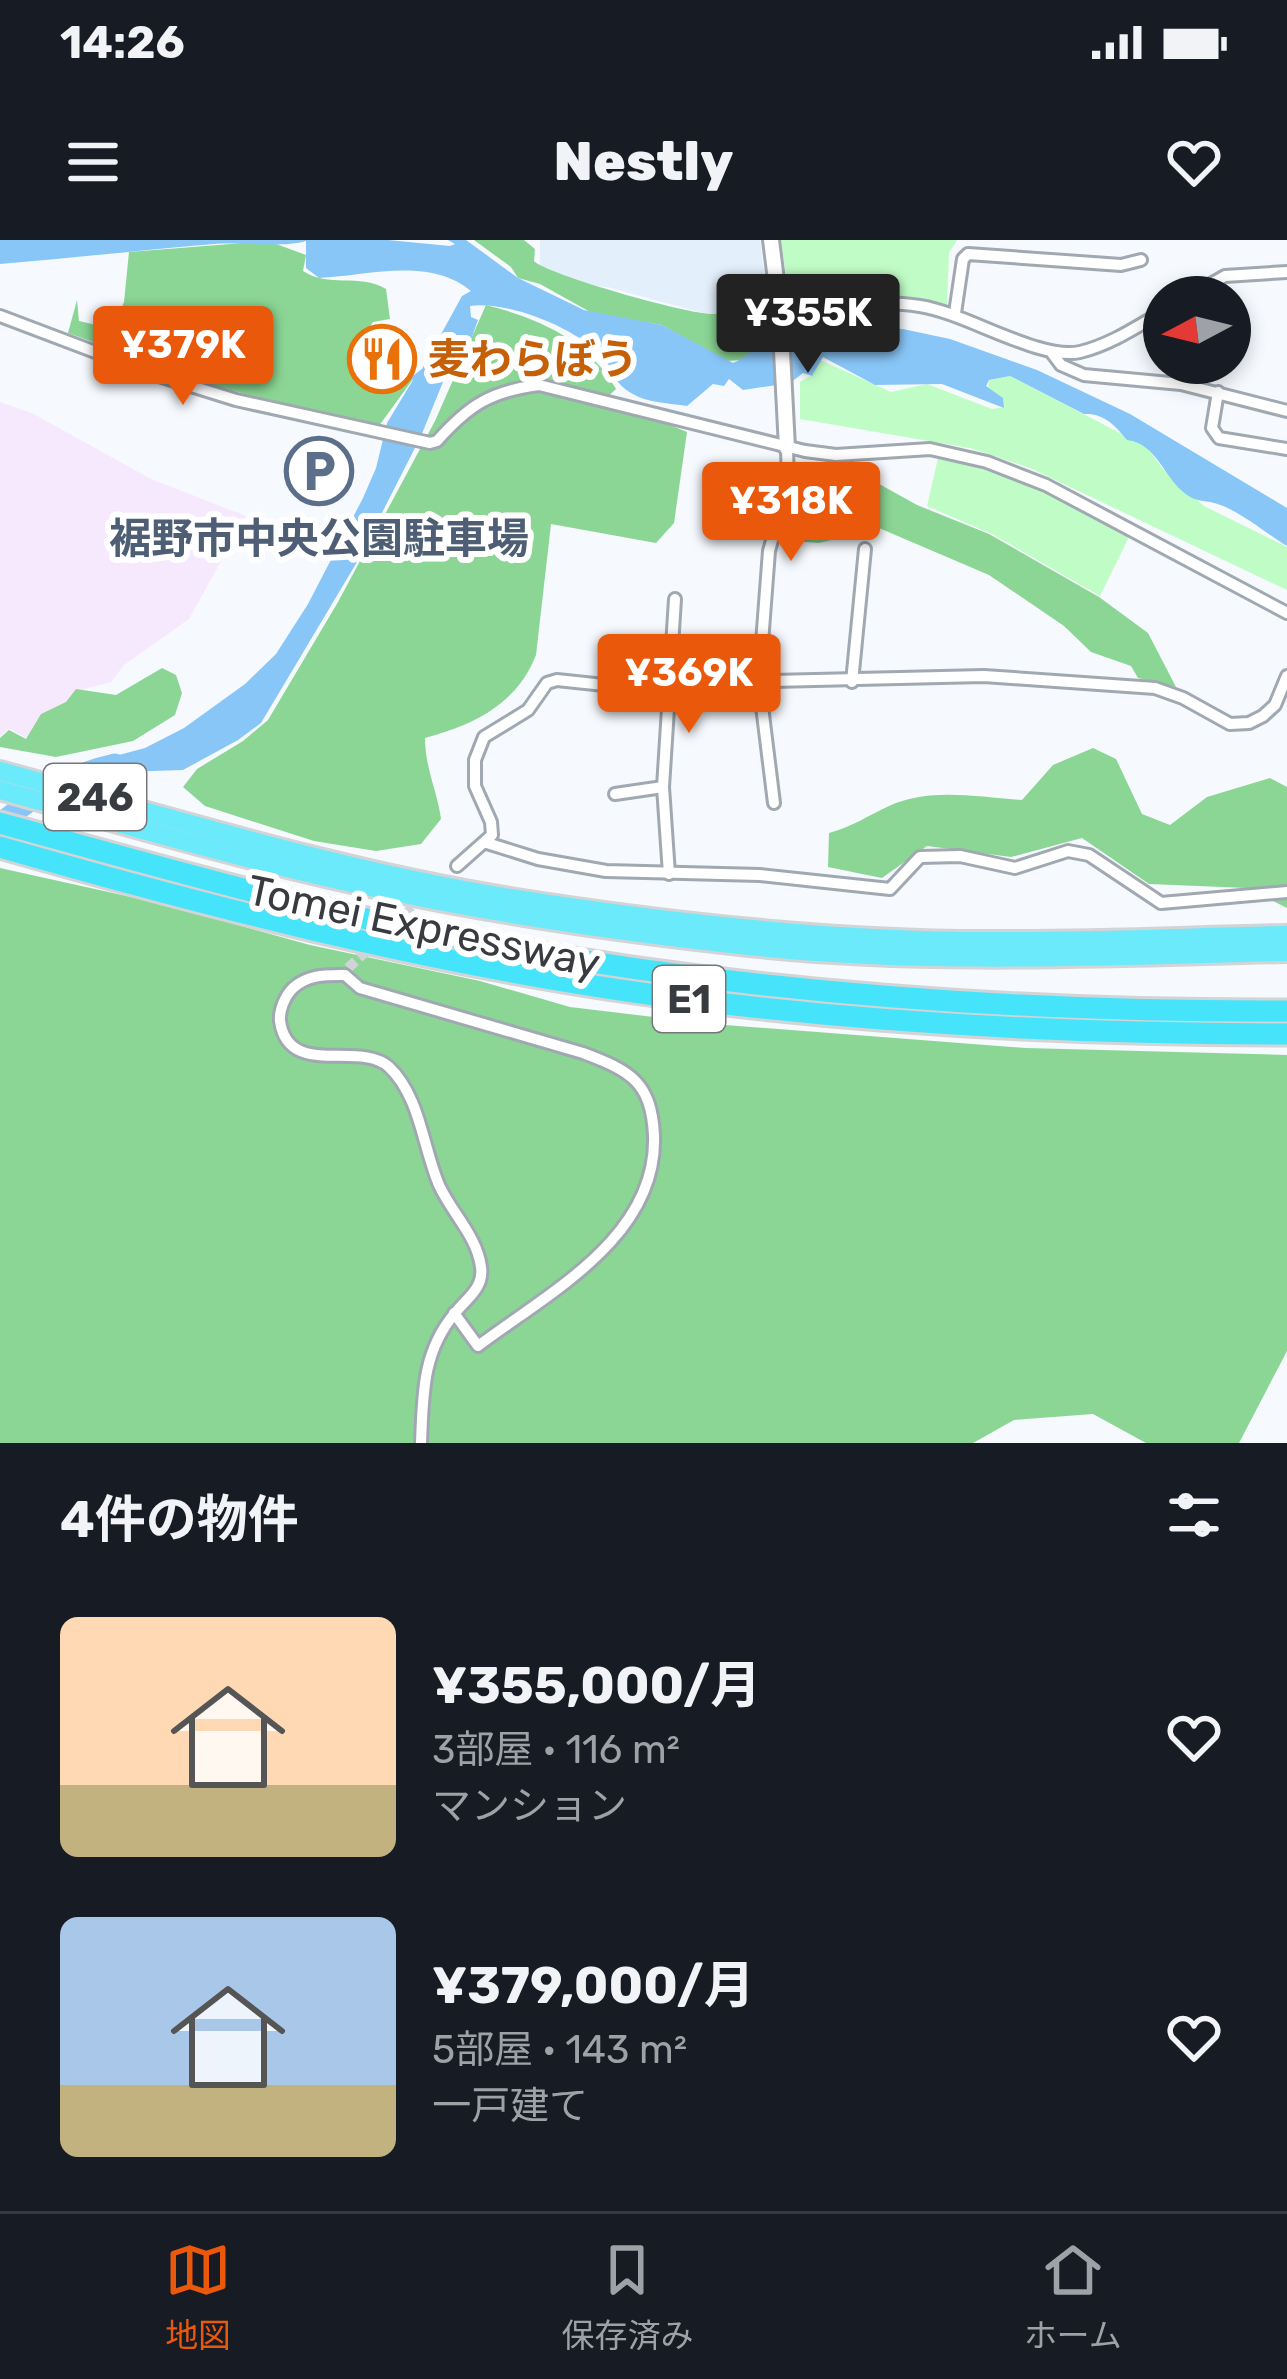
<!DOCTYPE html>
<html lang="ja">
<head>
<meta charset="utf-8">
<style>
  :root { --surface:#171b24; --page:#20242c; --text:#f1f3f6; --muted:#9ea1a6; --line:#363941; --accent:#ea580c }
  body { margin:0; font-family:Rubik,"Noto Sans JP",sans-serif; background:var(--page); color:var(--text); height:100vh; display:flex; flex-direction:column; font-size:45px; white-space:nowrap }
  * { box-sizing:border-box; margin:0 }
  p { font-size:39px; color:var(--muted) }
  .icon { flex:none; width:66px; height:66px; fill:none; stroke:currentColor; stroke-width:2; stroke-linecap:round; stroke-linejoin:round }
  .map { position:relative; height:1203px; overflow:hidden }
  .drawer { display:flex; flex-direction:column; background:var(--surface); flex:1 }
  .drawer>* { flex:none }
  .needle { width:78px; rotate:263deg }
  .tools { position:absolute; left:1143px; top:36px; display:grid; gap:24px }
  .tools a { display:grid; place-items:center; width:108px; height:108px; border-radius:50%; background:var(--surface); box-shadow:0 6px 18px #0003; font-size:60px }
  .price { position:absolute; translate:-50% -102px; padding:0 27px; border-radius:12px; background:var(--accent); color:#fff; font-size:39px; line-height:78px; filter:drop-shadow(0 3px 6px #0008) }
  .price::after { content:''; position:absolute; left:50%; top:72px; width:36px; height:27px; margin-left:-18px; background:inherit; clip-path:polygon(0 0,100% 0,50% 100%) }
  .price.current { background:#222; color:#fff }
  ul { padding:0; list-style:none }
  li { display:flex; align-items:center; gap:36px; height:300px; padding:0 60px }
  li span { display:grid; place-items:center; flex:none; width:336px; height:240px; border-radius:18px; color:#555 }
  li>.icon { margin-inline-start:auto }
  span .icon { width:144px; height:144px; fill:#fffc; stroke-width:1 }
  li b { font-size:51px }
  h2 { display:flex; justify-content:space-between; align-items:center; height:144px; padding:0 60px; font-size:51px }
  .status { display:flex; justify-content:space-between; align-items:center; height:84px; padding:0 60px; background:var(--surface); direction:ltr }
  .status svg { height:33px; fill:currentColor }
  header { display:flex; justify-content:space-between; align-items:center; height:156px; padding:0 60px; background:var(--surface); font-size:54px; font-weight:800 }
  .menu { display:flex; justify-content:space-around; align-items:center; height:168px; border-top:3px solid var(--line); background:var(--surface); font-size:33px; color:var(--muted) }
  .menu a { display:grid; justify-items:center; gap:6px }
  .menu .current { color:var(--accent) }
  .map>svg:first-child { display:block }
  .industrial { fill:#f7e9fd }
  .built { fill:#e4effc }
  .green { fill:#c0fdc6 }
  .forest { fill:#8bd694 }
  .water { fill:#89c6f8 }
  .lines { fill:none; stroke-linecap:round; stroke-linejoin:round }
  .river { stroke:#89c6f8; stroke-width:21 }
  .minor-tunnel { stroke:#d0d3d7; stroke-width:10; stroke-dasharray:10 5; stroke-linecap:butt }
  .minor-casing { stroke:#a0a8b1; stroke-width:16 }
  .tertiary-casing { stroke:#a0a8b1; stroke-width:20 }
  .trunk-casing { stroke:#d3d4d5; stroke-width:24 }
  .motorway-casing { stroke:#d3d4d5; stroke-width:27 }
  .minor { stroke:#fff; stroke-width:10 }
  .tertiary { stroke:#fff; stroke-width:14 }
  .trunk { stroke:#6beafb; stroke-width:18 }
  .motorway { stroke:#46e4fa; stroke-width:21 }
  .labels { text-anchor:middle; stroke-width:12; stroke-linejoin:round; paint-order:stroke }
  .shield { fill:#fff; stroke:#747679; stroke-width:3 }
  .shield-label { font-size:39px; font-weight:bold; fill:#383b3f }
  .food-label { font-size:42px; font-weight:bold; fill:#c56008; stroke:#fff; text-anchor:start }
  .service-label { font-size:42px; font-weight:bold; fill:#4e5e75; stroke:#fff }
  .street-label { font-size:42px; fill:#383b3f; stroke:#fff }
</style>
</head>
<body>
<div class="status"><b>14:26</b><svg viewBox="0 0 49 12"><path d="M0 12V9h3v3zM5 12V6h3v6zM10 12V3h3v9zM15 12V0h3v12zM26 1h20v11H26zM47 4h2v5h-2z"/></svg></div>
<header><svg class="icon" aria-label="menu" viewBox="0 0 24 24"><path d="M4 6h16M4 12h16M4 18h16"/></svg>Nestly<svg class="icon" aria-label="heart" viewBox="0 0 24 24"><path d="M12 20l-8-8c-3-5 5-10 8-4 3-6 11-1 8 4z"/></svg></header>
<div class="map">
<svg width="1287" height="1203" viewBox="0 0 1287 1203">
  <rect width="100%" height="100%" fill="#f6f9fd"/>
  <polygon class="industrial" points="0,162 32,173 151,239 246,276 189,379 124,425 111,442 77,451 48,484 26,498 10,489 0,496"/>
  <polygon class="built" points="540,0 760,0 768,65 710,75 607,47 585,45 540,28"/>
  <g class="green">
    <path d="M781,0H957L949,13L947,65C901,50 852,59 805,62L787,43Z"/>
    <polygon points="818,119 891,152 927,144 992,169 1005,167 988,151 989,140 1010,136 1147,207 1163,229 1204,266 1287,307 1287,350 1030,228 970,208 800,179 800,142 812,135"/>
    <path d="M938,218C1006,231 1065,261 1126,294L1128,299L1100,356L994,295L927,266Z"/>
  </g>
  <g class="forest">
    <path d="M474,0H524L535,9L534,21C548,35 687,74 712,74C730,74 750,68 768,65L769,95L742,120L726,121L662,85L592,73L540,44L518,38L511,27Z"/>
    <path d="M268,1L306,15L303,31C328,48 359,33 386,49L390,79L373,82L369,88L378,112L369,130L413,139L376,190L216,146L68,93L77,60L79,81L109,88L115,85L124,62L129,12Z"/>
    <path d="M486,65C538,78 589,100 616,149L600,164L651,177L687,192L674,283L656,303L551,284L536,415C517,464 474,485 425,498C425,528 437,550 441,579L421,604L376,611L314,601L205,566L183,547L197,529L243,501L268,480L338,362L435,181Z"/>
    <path d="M812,223L863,235L917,265L989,294L1099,357L1148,393L1176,447L1138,438L1131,426L1091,412L1064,386L989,335L879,288L819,303L795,301C791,276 794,257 799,233Z"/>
    <polygon points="162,428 176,435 182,453 175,475 133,501 56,517 0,507 0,498 9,490 26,499 41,474 66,462 76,449 116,455"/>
    <path d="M1093,508L1116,519L1142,574L1170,585L1207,557L1270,538L1287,547V668L1247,648L1149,644L1082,598L1011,617L927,606L882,638L828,627L829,593C854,586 867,576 889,566C929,547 979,557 1022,560L1053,525Z"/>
    <polygon points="0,628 158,663 310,705 480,741 570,767 712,784 1026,808 1287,815 1287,1111 1239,1203 1146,1203 1093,1174 1014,1180 973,1203 0,1203"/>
  </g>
  <path class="water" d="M0,0H388L450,6L455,4L448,0H466L518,38L584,70L662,85L733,123C757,114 767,82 797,99L808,93L809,84L810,92L822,97L835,86L903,89L950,99L1037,130L1130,174L1287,268V306C1265,293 1238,269 1214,263C1203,260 1197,262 1187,255C1163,238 1158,204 1127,200C1114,184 1103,173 1084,174L1010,136L989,140L986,146L1003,158L1004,168L942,144L875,145L823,117L812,136L803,133L790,143L743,150L729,139L724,146L713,144L687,166C670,163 647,163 633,154C613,143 616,134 604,119C580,89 507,60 470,66L471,77L478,80L472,97L445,137L421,196L357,322L261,483L238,500L183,530L92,533L89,523L145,508L184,488L245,444L276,414L308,364L363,258L376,228L387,183L413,140L390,132L414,135L422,129L462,56L471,51C429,16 367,36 319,38L306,28V1C283,8 243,2 214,4C143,10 71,18 0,24Z"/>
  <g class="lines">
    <path class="river" d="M0,584C33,556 72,533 115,524"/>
    <g class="minor-tunnel">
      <polyline points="394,685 424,657"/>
      <polyline points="348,728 372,706"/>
    </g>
    <g class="minor-casing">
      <g id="minor">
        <polyline points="1188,57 1225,36 1287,32"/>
        <path d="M780,72C825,69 875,58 920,66C966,73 1040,121 1080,112C1110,105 1138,86 1164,71"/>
        <polyline points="955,73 963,19 968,14 1121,25 1141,20"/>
        <path d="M0,76L156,135L236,160L430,203L437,201C469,165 491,151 539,145L805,211L836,215L930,209L987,222L1046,245L1287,373"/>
        <polyline points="1052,113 1061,125 1084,135 1181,144 1287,171"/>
        <polyline points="1218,152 1212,188 1219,198 1287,209"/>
        <polyline points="852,442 865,309"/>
        <polyline points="615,554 663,547"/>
        <polyline points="774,563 759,442 769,311 788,244 787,208"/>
        <polyline points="487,603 538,619 606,631 760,635 890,649 920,617 960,616 1015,628 1068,611 1089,615 1161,663 1287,652"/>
        <polyline points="457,626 492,595 491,582 475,546 475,520 484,497 528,470 547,443 557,440 604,445 984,436 1155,448 1183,458 1230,484 1249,483 1263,476 1275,465 1287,436"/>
        <polyline points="669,634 663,547 675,359"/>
        <path d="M421,1203C423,1155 422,1112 455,1073C467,1058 484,1048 481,1027C477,996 451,972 439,945C423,908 420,856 389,827C360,800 288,839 280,781C279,770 285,756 293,748C308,734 327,735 345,735L360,748L583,813C631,831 651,842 654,895C658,997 548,1053 478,1106L454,1073"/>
      </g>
    </g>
    <g class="tertiary-casing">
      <polyline id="tertiary" points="771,0 780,72 787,208"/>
    </g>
    <g class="trunk-casing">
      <g id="trunk">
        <path d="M0,531C169,577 337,630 510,658C668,683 828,701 988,701C1088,702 1187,697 1287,695"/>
        <path d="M0,550C129,586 258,624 389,651C508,676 628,693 749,706C927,725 1108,716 1287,712"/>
      </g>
    </g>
    <g class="motorway-casing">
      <g id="motorway">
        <path d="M0,583C166,629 332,676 502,707C761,754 1024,772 1287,771"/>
        <path d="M0,607C207,666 414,720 627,751C846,783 1066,794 1287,794"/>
      </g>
    </g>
    <use href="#minor" class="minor"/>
    <use href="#tertiary" class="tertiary"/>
    <use href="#trunk" class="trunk"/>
    <use href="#motorway" class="motorway"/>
  </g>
  <defs>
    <g id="restaurant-ring" transform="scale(3.45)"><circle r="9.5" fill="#fff" stroke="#e8710a" stroke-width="1.5"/><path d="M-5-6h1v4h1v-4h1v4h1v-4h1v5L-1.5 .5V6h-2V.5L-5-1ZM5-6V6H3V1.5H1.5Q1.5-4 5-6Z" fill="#e8710a"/></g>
    <g id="parking-ring" transform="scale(3.45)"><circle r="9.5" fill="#fff" stroke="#5c6f8a" stroke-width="1.5"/><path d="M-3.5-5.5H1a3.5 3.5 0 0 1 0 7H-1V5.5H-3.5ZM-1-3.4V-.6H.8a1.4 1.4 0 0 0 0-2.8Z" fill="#5c6f8a"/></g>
  </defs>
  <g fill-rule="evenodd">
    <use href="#restaurant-ring" x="382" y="119"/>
    <use href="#parking-ring" x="319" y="231"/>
  </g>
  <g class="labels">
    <g class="shield">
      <rect x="44" y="524" width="102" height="66" rx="9"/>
      <rect x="653" y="726" width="72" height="66" rx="9"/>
    </g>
    <g class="shield-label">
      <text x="95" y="571">246</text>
      <text x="689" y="773">E1</text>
    </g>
    <g class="food-label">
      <text x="428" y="134">麦わらぼう</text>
    </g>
    <g class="service-label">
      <text x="319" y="313">裾野市中央公園駐車場</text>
    </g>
    <g class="street-label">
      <text transform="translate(424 686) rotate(12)" y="15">Tomei Expressway</text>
    </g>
  </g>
</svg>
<div class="tools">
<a><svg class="needle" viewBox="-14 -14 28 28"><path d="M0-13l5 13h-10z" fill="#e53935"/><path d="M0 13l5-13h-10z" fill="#9ea1a6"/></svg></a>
</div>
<b class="price current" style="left:808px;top:136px">¥355K</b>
<b class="price" style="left:183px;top:168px">¥379K</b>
<b class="price" style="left:791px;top:324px">¥318K</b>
<b class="price" style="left:689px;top:496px">¥369K</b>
</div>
<section class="drawer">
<h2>4件の物件<svg class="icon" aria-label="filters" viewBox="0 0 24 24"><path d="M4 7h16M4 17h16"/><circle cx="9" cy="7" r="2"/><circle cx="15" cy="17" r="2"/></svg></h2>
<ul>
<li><span style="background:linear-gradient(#ffd9b3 70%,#c2b280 0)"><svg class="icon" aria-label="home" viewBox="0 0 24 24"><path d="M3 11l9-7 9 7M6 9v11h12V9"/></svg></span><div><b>¥355,000/月</b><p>3部屋 · 116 m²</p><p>マンション</p></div><svg class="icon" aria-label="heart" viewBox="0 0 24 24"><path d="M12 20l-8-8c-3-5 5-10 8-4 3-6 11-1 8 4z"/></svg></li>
<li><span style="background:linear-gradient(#a9c7e8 70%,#c2b280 0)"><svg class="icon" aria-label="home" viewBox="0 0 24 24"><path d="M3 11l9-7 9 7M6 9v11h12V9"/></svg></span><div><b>¥379,000/月</b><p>5部屋 · 143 m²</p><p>一戸建て</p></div><svg class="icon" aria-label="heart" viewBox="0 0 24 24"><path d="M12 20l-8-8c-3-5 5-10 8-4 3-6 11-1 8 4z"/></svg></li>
</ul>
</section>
<nav class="menu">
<a class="current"><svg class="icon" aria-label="map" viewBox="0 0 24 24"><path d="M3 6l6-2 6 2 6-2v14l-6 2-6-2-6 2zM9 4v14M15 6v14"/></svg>地図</a>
<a><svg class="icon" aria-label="saved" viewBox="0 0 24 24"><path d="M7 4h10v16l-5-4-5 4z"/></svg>保存済み</a>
<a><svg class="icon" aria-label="home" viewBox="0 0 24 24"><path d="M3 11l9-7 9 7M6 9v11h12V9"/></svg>ホーム</a>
</nav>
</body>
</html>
